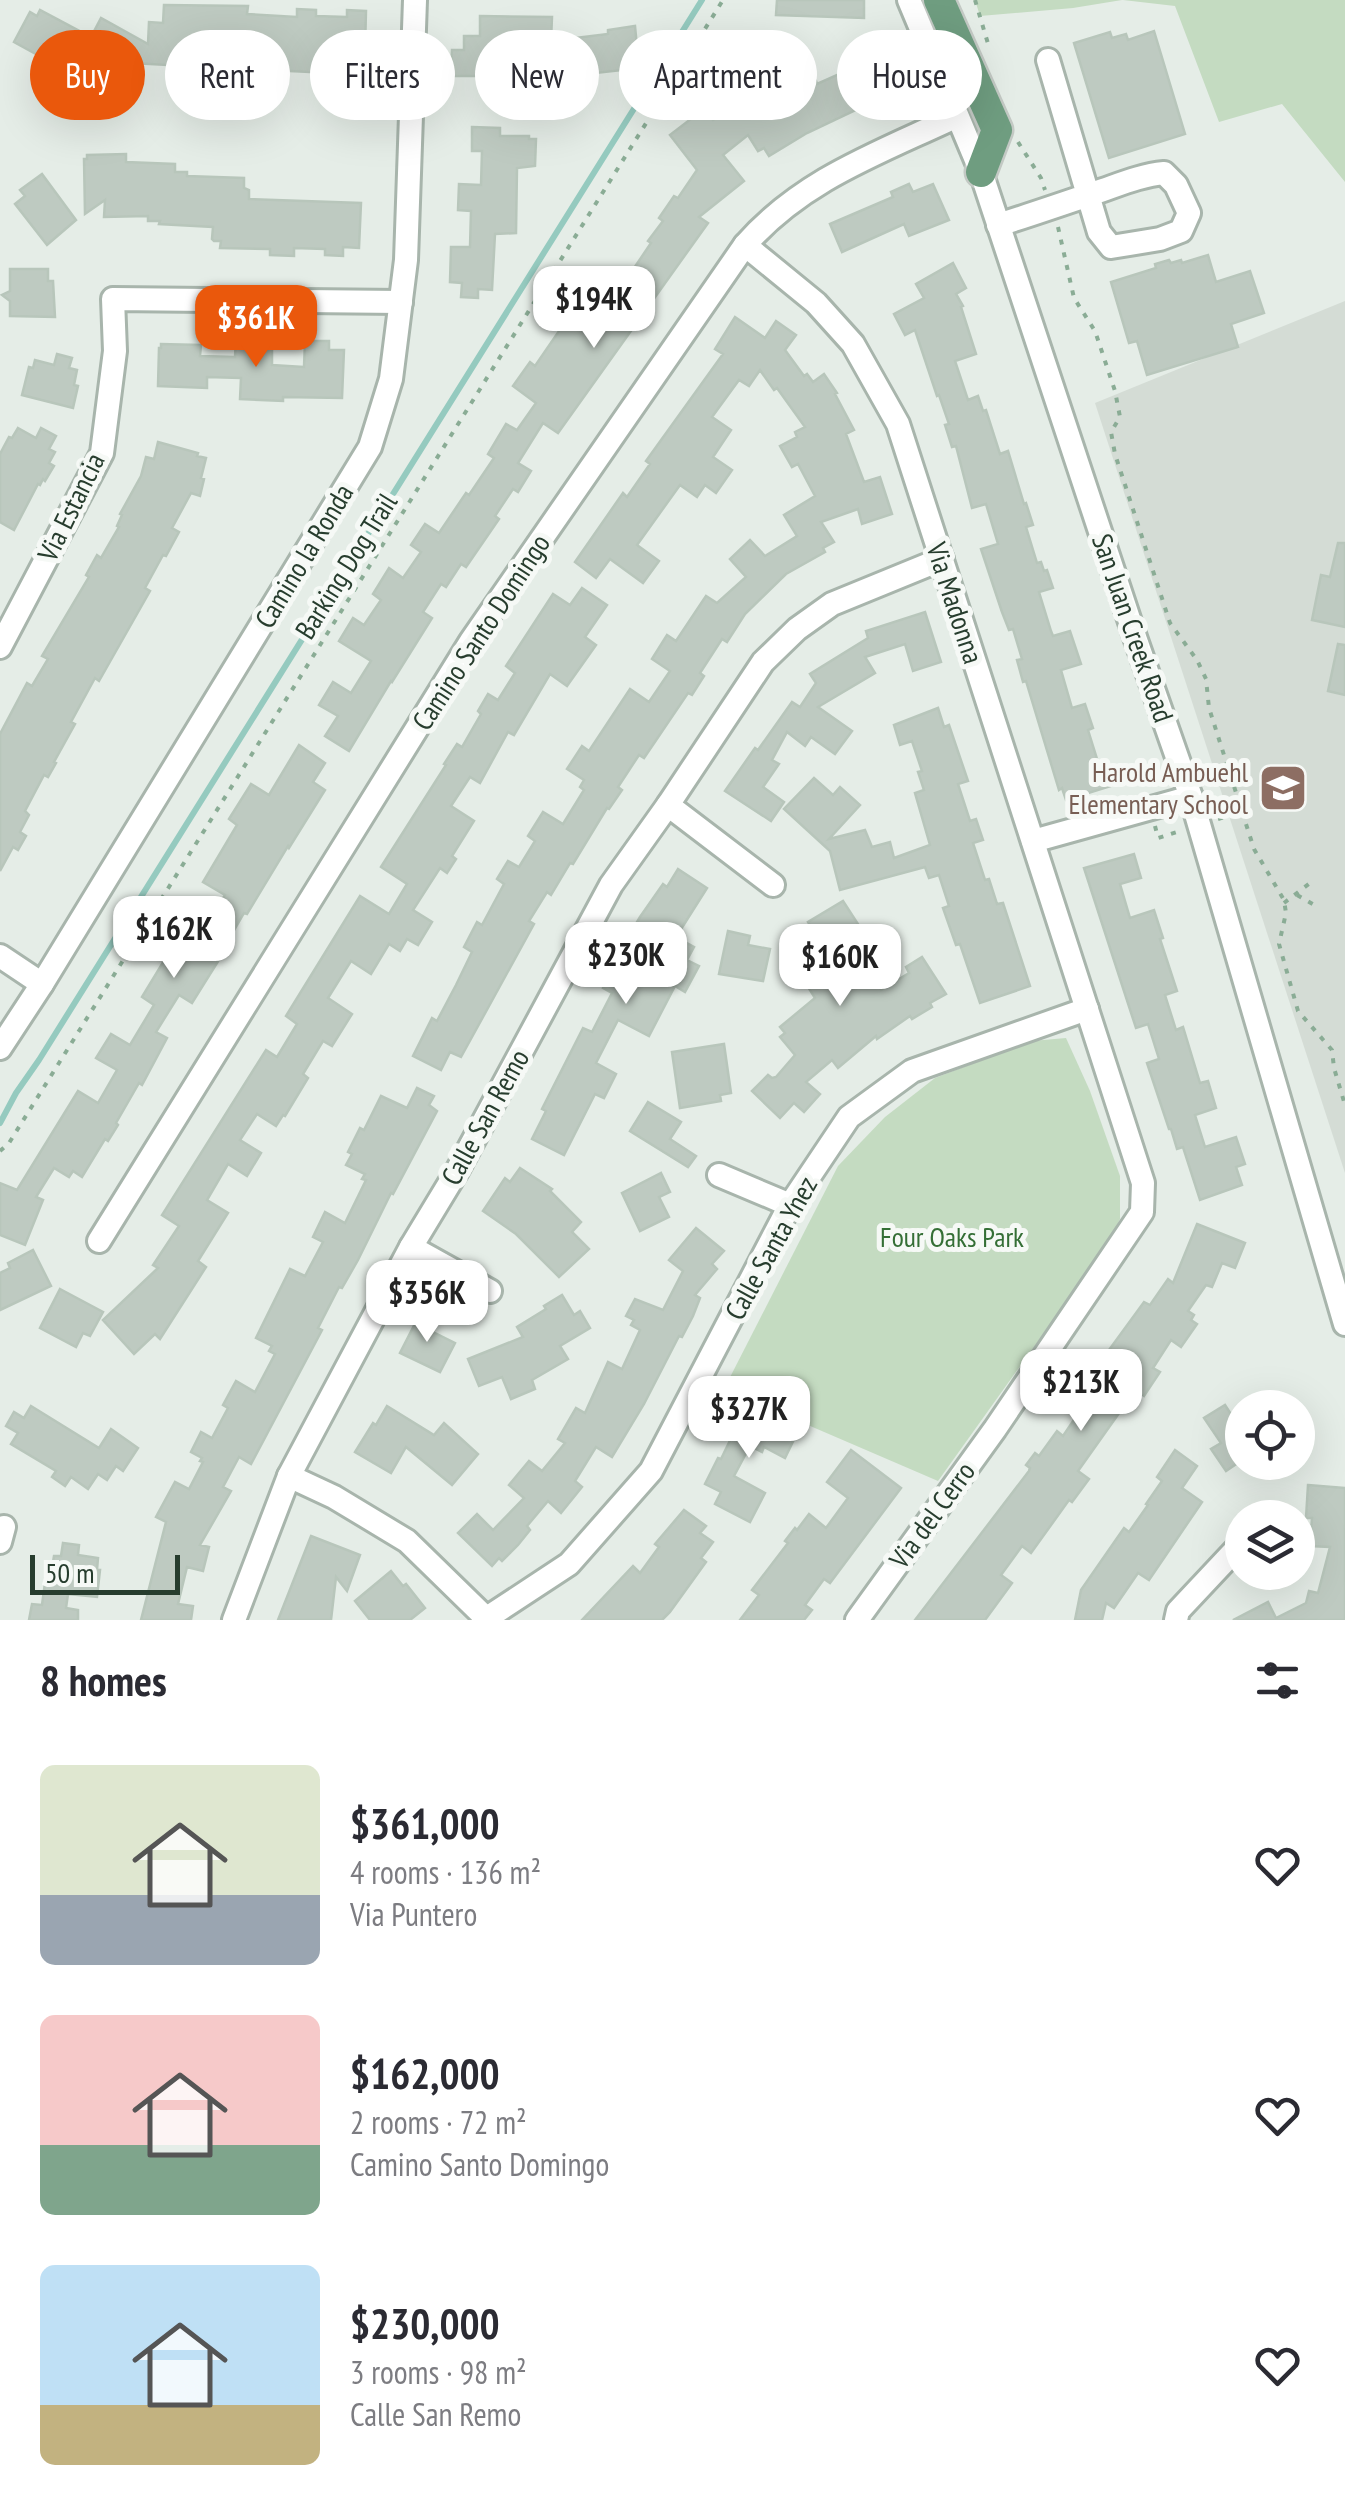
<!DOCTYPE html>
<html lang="en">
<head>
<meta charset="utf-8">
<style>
  :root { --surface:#fff; --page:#f2f2f3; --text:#2b2b33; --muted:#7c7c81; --accent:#ea580c }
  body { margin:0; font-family:"PT Sans Narrow",sans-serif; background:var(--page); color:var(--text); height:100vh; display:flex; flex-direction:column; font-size:38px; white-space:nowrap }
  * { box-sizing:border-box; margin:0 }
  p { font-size:32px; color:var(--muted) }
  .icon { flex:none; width:55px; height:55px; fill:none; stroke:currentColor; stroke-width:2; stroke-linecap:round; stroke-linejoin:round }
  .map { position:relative; height:1620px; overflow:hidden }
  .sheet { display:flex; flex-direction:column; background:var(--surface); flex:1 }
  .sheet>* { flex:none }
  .top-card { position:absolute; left:30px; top:30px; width:1285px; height:90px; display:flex; gap:20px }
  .controls { position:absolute; left:1225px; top:1390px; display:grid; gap:20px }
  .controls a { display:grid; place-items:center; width:90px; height:90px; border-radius:50%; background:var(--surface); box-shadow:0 10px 40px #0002; font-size:50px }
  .scale { position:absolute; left:30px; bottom:25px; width:150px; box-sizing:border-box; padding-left:10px; border:5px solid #273d2e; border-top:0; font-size:28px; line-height:35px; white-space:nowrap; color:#273d2e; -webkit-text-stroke:8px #f6f9f6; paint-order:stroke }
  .price { position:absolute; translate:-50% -85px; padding:0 22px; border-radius:20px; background:#fff; color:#222; font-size:32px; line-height:65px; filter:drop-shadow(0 2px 5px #0008) }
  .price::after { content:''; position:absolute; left:50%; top:60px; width:30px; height:22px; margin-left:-15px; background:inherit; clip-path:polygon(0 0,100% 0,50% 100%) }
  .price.selected { background:var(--accent); color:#fff }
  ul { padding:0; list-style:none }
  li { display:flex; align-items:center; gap:30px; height:250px; padding:0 40px }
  li span { display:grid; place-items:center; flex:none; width:280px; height:200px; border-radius:15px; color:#555 }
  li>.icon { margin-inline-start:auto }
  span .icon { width:120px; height:120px; fill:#fffc; stroke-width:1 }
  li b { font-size:42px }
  h2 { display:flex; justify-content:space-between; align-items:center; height:120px; padding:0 40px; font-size:42px }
  .chip { padding:0 35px; border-radius:45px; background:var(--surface); box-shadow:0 10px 40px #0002; font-size:35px; line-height:90px }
  .chip.selected { background:var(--accent); color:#fff }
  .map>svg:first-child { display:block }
  .built { fill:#d4dcd5 }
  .green { fill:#c4dbc1 }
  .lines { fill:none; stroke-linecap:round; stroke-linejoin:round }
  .stream { stroke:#95cabf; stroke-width:6 }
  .building { fill:#becac1; stroke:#b8c6bb; stroke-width:2.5 }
  .minor-casing { stroke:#a8b5ac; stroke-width:28 }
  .major-casing { stroke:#c3c9c4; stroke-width:35 }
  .path { stroke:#8aac95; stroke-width:4; stroke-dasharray:5 8; stroke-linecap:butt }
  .minor { stroke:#fff; stroke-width:22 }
  .major { stroke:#6f9d80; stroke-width:30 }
  .labels { text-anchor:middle; stroke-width:10; stroke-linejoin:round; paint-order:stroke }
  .street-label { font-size:28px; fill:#273d2e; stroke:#f6f9f6 }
  .education-label { font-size:28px; fill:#785e54; stroke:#f6f9f6; text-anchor:end }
  .park-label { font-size:28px; fill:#356f36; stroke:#f6f9f6 }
</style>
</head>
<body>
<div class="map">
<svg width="1345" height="1620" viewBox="0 0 1345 1620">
  <rect width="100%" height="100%" fill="#e5ede7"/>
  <polygon class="built" points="1345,301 1345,1173 1095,403"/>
  <g class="green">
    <polygon points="975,0 1122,0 1073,8 980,16"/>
    <polygon points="1123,0 1345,0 1345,182 1282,104 1219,122 1175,6"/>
    <polygon points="1066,1038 1090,1091 1120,1176 1120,1219 1111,1239 938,1481 724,1389 838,1166 885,1117 935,1078 1032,1041"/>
  </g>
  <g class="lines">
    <polyline class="stream" points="0,1123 16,1093 39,1060 702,0"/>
  </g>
  <g class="building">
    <polygon points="777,0 864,0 864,18 776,15"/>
    <polygon points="164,5 248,6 247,14 297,17 297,9 316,10 316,16 347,17 347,10 366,11 365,49 370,49 368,82 330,80 330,73 250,69 250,77 223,76 224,68 131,63 114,92 58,61 56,65 14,42 30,12 37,16 40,10 91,37 101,18 148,44 149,22 163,23"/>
    <polygon points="480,16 552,17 551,41 608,34 608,30 635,26 638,58 631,59 632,69 550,78 549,86 529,86 529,76 451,76 452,50 464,50 464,36 480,36"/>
    <polygon points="1154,31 1185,134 1109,158 1074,43 1110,32 1112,38 1126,34 1128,40"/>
    <polygon points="747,39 763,68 786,56 802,87 816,81 817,84 853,68 849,61 885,43 900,72 872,86 879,99 807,133 769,156 764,148 758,151 748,135 723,155 744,181 699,217 708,223 558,433 543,423 518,463 531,471 518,492 513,489 495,516 499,519 466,567 461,564 446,587 441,584 423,612 432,618 392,682 391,681 349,751 325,736 338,716 319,705 333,682 351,693 371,661 339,641 353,618 364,625 381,600 373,594 389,568 403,578 421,552 411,545 425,524 439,533 466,493 469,495 494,458 488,454 506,424 517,430 536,403 513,386 530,362 535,366 568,318 592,335 613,305 596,293 609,273 624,283 651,243 648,241 663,221 659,218 674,196 678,198 697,170 670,135 704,109 713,120 748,100 722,53"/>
    <polygon points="472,127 500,128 500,136 529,136 529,139 536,139 535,166 517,168 516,233 495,234 492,290 478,289 478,298 461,297 462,283 450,282 451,247 470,247 471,211 458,210 459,184 481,185 482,151 472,151"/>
    <polygon points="126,154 126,162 175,164 175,172 187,172 187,176 244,178 244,188 249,190 249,199 361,203 359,248 343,247 343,256 325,255 325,249 294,248 294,256 270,255 270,249 220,248 221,241 214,241 212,239 213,227 159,224 160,221 148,221 148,216 104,217 105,200 85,214 84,159 87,159 87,155"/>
    <polygon points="42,174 76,220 47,245 15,204 25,196 20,190"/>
    <polygon points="909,184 913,192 933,184 949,220 909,236 904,224 842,252 830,224 893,197 891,192"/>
    <polygon points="1208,255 1216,282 1250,271 1264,313 1231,324 1238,347 1147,375 1137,341 1129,343 1111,282 1156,268 1155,264 1169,260 1171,263 1181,260 1182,263"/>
    <polygon points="953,263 966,288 956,294 963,306 961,307 976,354 955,361 968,400 978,396 983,411 986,410 1000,454 1008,451 1024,504 1026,503 1033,525 1026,527 1037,563 1041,562 1044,571 1047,570 1053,588 1039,592 1051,631 1053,636 1070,631 1081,664 1061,670 1072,708 1085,704 1093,728 1088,730 1098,762 1103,760 1111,786 1066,800 1062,788 1059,790 1026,681 1023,682 1017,660 1022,659 1013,629 1009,630 1002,612 981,549 998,544 986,504 972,508 956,446 952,447 945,425 949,424 939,395 937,396 915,330 905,335 894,314 924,298 916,284"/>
    <polygon points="10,269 48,269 48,281 53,281 55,317 10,316 10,301 2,295 10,291"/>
    <polygon points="735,317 765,338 776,321 796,335 785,350 804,376 807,374 813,382 824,374 837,393 835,394 854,430 846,434 864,482 880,477 892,514 862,524 858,509 821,522 834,542 823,548 825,552 786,574 745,614 727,642 722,639 700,673 704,676 692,695 688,693 644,758 639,755 618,787 622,790 609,809 607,808 573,864 570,863 551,895 547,892 529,921 534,924 461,1057 450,1052 441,1070 413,1056 432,1018 437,1021 456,985 472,952 464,947 477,922 482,925 504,884 497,879 508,861 519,867 535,841 528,836 543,812 563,824 584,790 580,787 584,780 567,769 582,746 589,751 630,689 649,702 670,671 652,659 667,635 676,641 706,596 717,603 746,577 730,559 750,540 765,556 797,536 784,515 815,496 798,464 792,467 780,446 797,437 795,432 805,427 777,388 774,390 760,370 749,386 739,380 712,417 731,430 713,457 732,470 716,493 705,485 697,497 680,485 637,545 659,561 643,583 610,559 596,578 575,562 623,493 627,497 650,464 646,461 723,354 715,349"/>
    <polygon points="236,338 272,340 272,365 304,367 305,341 329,341 329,350 344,350 342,398 283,397 283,401 240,399 241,378 207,377 207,388 158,386 159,348 161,348 161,344 201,345 200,356 235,357"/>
    <polygon points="57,354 72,358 69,368 77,370 74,385 78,386 73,408 22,395 29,367 33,368 35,360 54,365"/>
    <polygon points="18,428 36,438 41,428 56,436 49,449 55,452 49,463 54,466 45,481 43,479 40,485 38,484 14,530 0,522 0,454 9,437 12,438"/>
    <polygon points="158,442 198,453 197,456 206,458 201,478 204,479 200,496 191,493 172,528 179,532 166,556 163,555 145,588 150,591 99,681 95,678 71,722 75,724 54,762 56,763 48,777 44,775 25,811 29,815 20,832 26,836 18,850 13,847 0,871 0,734 27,683 32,686 48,659 42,656 89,577 86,575 97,555 101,558 119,527 117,526 122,515 120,514 141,476 146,457 154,459"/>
    <polygon points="1338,543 1345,543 1345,627 1312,620 1321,575 1330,577"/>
    <polygon points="582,588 607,605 585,637 596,645 567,686 550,674 514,735 508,732 480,783 470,777 451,806 474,821 452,856 456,859 447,873 440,868 413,910 432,922 418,945 407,939 400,951 389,944 371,974 351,961 328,998 352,1014 332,1046 323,1041 303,1074 308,1078 285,1116 283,1115 276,1126 257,1114 240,1140 261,1153 247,1176 228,1164 207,1200 228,1213 198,1261 206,1267 160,1339 155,1334 134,1354 103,1320 158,1268 153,1265 179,1226 162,1215 266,1050 277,1057 297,1024 286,1016 360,896 389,914 407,884 381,867 446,765 444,764 457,744 462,747 481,714 478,711 488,694 498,700 515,673 506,666 553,594 570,605"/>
    <polygon points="925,612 941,662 913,671 905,644 865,657 875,673 818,707 852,731 835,754 811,737 805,746 787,732 772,760 779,764 763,787 784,802 771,821 725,791 755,748 758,750 792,702 800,707 816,683 810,674 868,638 866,631"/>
    <polygon points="1338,644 1345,645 1345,695 1328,691"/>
    <polygon points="938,708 944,727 949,725 968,781 958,784 970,821 976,819 983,840 973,843 985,880 989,879 997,904 1003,903 1030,986 980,1003 960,944 956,945 943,908 949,906 939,875 929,878 925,867 840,890 830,851 784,809 814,778 833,795 840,787 860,805 829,839 865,830 872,847 890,842 894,858 930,845 915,793 924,790 918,772 922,771 912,741 900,745 894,725"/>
    <polygon points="299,745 325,763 313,782 325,790 289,848 288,846 247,914 244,913 225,946 227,947 192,1003 179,995 156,1032 167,1038 142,1085 139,1083 116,1123 118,1125 108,1141 105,1139 82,1177 73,1171 69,1177 54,1168 36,1197 43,1200 25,1245 0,1235 0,1183 17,1190 78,1091 98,1103 117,1070 96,1058 111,1034 130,1045 154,1005 142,997 170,951 165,948 180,924 200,936 225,895 203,882 237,825 229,819 251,784 269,795"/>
    <polygon points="1134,854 1141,878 1120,884 1130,918 1154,910 1163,938 1160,939 1177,991 1165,995 1176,1030 1183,1027 1200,1083 1208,1081 1216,1108 1195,1115 1205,1147 1236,1137 1245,1164 1236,1167 1242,1185 1200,1200 1183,1147 1177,1149 1171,1129 1169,1129 1147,1063 1159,1059 1148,1024 1136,1028 1084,868"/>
    <polygon points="678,869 707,888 676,937 694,947 687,960 699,966 685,992 675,986 649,1036 618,1020 596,1063 616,1074 604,1098 595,1094 564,1155 532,1139 546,1111 542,1109 583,1028 592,1032 612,993 603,988 613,968 625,975 640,946 627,939 640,917 663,884 667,887"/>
    <polygon points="843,901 858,924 847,931 855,943 851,945 881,990 909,973 906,967 922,957 946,994 930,1003 932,1007 912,1019 910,1016 877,1039 876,1036 838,1068 832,1060 806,1082 820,1094 804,1112 794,1103 780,1118 752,1091 768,1075 772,1078 776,1077 795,1055 780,1037 785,1033 780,1027 815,998 788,955 817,937 808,922"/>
    <polygon points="728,931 750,936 748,945 770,949 763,981 719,974"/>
    <polygon points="724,1044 731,1093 720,1095 721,1101 680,1108 672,1052"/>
    <polygon points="417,1088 434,1096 429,1105 437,1111 393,1194 391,1193 358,1260 342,1288 339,1287 318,1328 322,1330 251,1464 239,1457 223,1487 231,1491 200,1545 209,1547 203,1571 187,1567 178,1604 193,1606 191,1620 141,1620 166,1522 156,1517 175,1482 189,1489 203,1462 200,1461 202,1458 191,1452 201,1432 212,1438 228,1408 223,1405 236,1381 255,1392 275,1354 269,1351 272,1346 256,1338 290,1269 305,1276 323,1242 313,1237 325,1212 345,1223 366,1180 362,1179 365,1174 346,1165 352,1154 348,1152 360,1128 364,1130 381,1096 407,1108"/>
    <polygon points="648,1102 681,1122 670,1139 696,1156 688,1167 630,1131"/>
    <polygon points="520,1168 552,1189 550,1191 581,1222 572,1232 589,1249 559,1277 516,1234 483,1211 505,1178 510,1182"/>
    <polygon points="661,1173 670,1192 659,1197 669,1217 640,1231 622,1193"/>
    <polygon points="1197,1224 1245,1243 1235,1268 1222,1263 1212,1287 1206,1285 1188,1311 1194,1315 1191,1320 1197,1324 1181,1347 1171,1340 1153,1368 1160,1372 1144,1396 1138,1391 1136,1394 1134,1392 1078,1471 1089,1479 1072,1502 1069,1500 1031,1553 1022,1546 1001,1575 1012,1583 985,1620 915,1620 1029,1471 1030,1468 1026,1465 1035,1453 1039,1456 1057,1431 1063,1436 1084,1405 1074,1398 1144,1302 1150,1305 1168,1279 1173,1283"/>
    <polygon points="696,1228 724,1251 712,1264 717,1269 695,1295 700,1298 693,1316 682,1337 679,1336 644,1404 612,1457 596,1447 575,1481 582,1487 561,1513 548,1501 527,1526 530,1530 518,1545 502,1561 499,1558 492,1566 458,1533 477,1514 493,1530 524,1498 509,1485 529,1461 542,1471 565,1443 558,1439 576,1408 585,1413 608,1362 622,1369 640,1330 631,1325 634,1320 626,1316 635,1299 663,1310 683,1271 669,1260"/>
    <polygon points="33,1250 51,1286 0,1310 0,1273 10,1268 8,1263"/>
    <polygon points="60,1289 103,1312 90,1336 83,1333 76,1347 40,1328"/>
    <polygon points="562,1295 574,1315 580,1311 590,1328 560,1346 568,1359 532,1380 535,1389 511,1399 502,1377 479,1386 468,1359 523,1337 517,1327 546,1309 544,1306"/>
    <polygon points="420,1314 438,1323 433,1332 455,1343 440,1372 400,1353"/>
    <polygon points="1225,1405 1242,1431 1242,1460 1226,1471 1211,1449 1221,1443 1204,1418"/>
    <polygon points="31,1406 99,1448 111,1429 138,1448 123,1471 116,1466 107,1480 98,1474 88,1489 71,1477 65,1486 52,1477 56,1471 11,1444 18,1433 6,1426 14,1412 24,1418"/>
    <polygon points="387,1406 434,1435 444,1423 478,1454 452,1485 406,1447 391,1473 355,1452 373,1423 376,1425"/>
    <polygon points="764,1409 800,1427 785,1458 764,1447 762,1452 750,1446 734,1476 765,1493 750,1522 715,1504 721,1492 705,1484 718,1458 721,1459 742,1416 757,1423"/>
    <polygon points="851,1450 901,1488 830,1583 824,1579 805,1605 812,1610 804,1620 740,1620 759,1595 752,1590 788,1543 785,1541 795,1528 797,1530 809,1514 826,1528 848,1498 827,1482"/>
    <polygon points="1175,1450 1197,1466 1182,1488 1202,1502 1149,1580 1138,1573 1114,1608 1106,1603 1102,1620 1075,1620 1081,1590 1124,1528 1129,1532 1148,1505 1146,1504 1162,1481 1157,1477"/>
    <polygon points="1308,1485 1345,1488 1345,1620 1233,1620 1268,1602 1276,1618 1306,1603 1309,1591 1318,1593 1330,1547 1310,1546 1312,1518 1306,1518"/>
    <polygon points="684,1510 706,1526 700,1533 713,1542 701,1558 706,1562 670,1612 662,1620 582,1620 633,1566 640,1573 659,1547 655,1544"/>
    <polygon points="311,1536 360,1555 347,1591 336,1577 331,1620 278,1620"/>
    <polygon points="63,1543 79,1545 78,1555 98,1558 97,1570 100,1570 97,1597 68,1594 66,1608 78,1610 78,1620 29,1620 32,1604 42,1605 47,1568 52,1568 54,1556 61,1556"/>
    <polygon points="391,1571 403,1586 406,1584 425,1608 410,1620 370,1620 355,1601"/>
  </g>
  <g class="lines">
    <g class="minor-casing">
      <g id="minor">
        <polyline points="909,0 981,172 1136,640 1191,797 1345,1324"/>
        <path d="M998,225C1033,214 1068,202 1103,190C1123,183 1143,175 1164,173L1176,185L1189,213L1181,231L1160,239L1111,247L1099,232L1048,60"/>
        <polyline points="745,245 816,303 853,344 898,424 1143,1183 1142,1212 995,1429 857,1620"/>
        <polyline points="0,647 102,453 115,351 113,299 401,302"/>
        <polyline points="668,805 773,885"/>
        <polyline points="1033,841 1191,797"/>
        <polyline points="0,956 42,984"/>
        <polyline points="0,1048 42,984 370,447 391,379 406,260 415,0"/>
        <polyline points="719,1175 790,1205"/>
        <path d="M99,1241L471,641L745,245C803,179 879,153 957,116"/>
        <polyline points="411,1247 490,1291"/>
        <polyline points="289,1476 334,1497 407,1541 488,1620"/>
        <polyline points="0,1542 4,1527"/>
        <polyline points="487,1618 569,1564 651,1471 790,1205 849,1117 912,1071 1087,1009"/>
        <polyline points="234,1620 289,1476 411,1247 457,1171 611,885 668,805 763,662 797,629 832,604 942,559"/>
        <polyline points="1176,1620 1178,1611 1239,1546"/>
      </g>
    </g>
    <g class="major-casing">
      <polyline id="major" points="939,0 997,130 981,172"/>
    </g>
    <g class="path">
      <polyline points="975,0 989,47"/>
      <polyline points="1018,142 1041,178 1045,190"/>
      <polyline points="1058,227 1074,298 1095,331 1115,391 1120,417 1111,432 1115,454 1170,623 1197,660 1206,679 1209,708 1254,849 1284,900 1286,913 1279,944 1298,1011 1332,1050 1334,1068 1345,1105"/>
      <polyline points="1140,777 1144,788"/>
      <polyline points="1218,819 1242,812"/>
      <polyline points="1155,826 1158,838 1180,831"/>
      <polyline points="1297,895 1318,907"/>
      <polyline points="1284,903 1310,883"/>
      <polyline points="0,1151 9,1143 723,0"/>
    </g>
    <use href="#minor" class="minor"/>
    <use href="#major" class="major"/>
  </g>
  <defs>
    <g id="school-square" transform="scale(2.5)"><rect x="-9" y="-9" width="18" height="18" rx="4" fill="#8d6e63" stroke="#f6f9f6"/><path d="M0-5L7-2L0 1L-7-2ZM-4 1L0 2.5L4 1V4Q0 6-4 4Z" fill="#fff"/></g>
  </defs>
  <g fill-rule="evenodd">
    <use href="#school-square" x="1283" y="788"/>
  </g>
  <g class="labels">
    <g class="street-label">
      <text transform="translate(71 507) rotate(-64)" y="10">Via Estancia</text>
      <text transform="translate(304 556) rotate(-59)" y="10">Camino la Ronda</text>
      <text transform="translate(346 566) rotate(-58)" y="10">Barking Dog Trail</text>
      <text transform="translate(955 603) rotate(72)" y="10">Via Madonna</text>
      <text transform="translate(1133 628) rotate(71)" y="10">San Juan Creek Road</text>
      <text transform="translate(481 632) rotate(-57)" y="10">Camino Santo Domingo</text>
      <text transform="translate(485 1117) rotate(-61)" y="10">Calle San Remo</text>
      <text transform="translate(771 1248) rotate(-61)" y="10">Calle Santa Ynez</text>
      <text transform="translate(932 1515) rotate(-54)" y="10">Via del Cerro</text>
    </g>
    <g class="education-label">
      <text x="1248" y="782">Harold Ambuehl<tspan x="1248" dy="32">Elementary School</tspan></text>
    </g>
    <g class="park-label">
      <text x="952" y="1247">Four Oaks Park</text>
    </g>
  </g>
</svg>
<div class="controls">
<a><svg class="icon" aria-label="locate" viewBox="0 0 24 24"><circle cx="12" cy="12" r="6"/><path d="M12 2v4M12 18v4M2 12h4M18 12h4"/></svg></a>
<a><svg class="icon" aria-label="layers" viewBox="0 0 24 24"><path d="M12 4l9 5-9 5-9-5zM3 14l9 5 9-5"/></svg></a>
</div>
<div class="scale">50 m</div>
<b class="price" style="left:594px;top:351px">$194K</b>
<b class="price selected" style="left:256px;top:370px">$361K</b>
<b class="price" style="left:174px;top:981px">$162K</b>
<b class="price" style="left:626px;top:1007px">$230K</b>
<b class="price" style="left:840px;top:1009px">$160K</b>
<b class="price" style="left:427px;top:1345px">$356K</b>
<b class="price" style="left:1081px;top:1434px">$213K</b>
<b class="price" style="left:749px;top:1461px">$327K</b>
<div class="top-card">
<a class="chip selected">Buy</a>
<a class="chip">Rent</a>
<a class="chip">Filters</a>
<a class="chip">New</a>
<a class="chip">Apartment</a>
<a class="chip">House</a>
</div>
</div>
<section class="sheet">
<h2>8 homes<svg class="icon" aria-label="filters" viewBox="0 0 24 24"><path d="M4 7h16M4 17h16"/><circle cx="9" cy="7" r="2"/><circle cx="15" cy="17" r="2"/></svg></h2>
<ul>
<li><span style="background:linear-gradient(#dfe7d0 65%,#9aa5b1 0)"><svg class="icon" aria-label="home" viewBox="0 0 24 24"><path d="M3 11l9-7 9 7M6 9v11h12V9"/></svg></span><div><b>$361,000</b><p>4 rooms · 136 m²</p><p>Via Puntero</p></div><svg class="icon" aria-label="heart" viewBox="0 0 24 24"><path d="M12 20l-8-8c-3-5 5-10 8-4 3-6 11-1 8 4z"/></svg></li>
<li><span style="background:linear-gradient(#f6c9c9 65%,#7fa58c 0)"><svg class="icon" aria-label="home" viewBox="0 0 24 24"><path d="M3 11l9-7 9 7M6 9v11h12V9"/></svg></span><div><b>$162,000</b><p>2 rooms · 72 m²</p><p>Camino Santo Domingo</p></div><svg class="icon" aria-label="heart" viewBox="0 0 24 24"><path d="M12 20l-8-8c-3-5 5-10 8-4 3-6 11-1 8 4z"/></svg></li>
<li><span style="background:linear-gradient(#bfe0f5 70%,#c2b280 0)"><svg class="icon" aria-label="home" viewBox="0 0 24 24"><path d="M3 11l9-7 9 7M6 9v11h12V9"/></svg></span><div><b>$230,000</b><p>3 rooms · 98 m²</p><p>Calle San Remo</p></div><svg class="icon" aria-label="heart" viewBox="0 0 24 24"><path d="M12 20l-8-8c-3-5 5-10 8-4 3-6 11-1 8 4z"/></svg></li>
</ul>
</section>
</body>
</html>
